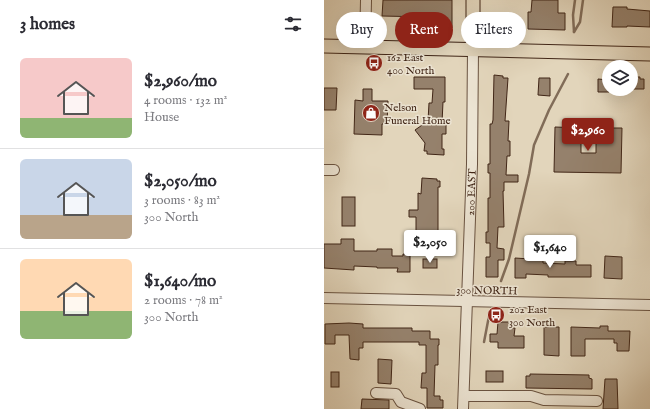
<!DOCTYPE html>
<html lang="en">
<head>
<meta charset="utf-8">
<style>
  :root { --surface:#fff; --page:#f7f7f7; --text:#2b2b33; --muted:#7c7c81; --line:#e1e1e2; --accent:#8f2418 }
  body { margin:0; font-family:"IM FELL English",serif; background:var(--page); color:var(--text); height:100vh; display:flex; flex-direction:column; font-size:15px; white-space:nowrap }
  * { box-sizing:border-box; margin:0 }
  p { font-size:13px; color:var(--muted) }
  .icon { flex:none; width:22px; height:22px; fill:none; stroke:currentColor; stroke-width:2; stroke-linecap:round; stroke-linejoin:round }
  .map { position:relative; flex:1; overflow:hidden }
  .details { display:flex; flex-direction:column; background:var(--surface); width:324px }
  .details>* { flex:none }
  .top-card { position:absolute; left:12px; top:12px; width:254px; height:36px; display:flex; gap:8px }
  .fabs { position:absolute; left:278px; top:60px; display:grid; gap:8px }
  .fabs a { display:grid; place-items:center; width:36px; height:36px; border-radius:50%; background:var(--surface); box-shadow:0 4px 16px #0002; font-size:20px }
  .price { position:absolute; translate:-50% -34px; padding:0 9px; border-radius:4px; background:#fff; color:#222; font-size:13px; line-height:26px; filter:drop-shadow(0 1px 2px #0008) }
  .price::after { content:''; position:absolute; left:50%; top:24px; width:12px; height:9px; margin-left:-6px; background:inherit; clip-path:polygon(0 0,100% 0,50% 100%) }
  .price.selected { background:var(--accent); color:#fff }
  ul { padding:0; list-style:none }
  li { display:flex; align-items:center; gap:12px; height:100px; padding:0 20px }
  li+li { border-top:1px solid var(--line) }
  li span { display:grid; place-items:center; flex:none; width:112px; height:80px; border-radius:6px; color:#555 }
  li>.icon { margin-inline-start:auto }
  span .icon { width:48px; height:48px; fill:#fffc; stroke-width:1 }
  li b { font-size:17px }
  h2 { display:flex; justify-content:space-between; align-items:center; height:48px; padding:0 20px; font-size:17px }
  .pill { padding:0 14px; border-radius:18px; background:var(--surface); box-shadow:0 4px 16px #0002; font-size:14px; line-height:36px }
  .pill.selected { background:var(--accent); color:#fff }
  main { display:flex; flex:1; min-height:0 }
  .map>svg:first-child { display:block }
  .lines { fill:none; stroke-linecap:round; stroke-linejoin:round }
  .stream { stroke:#816c58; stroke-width:2.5 }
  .building { fill:#95816c; stroke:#412617 }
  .minor-casing { stroke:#695240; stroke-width:12 }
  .major-casing { stroke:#412617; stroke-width:15 }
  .minor { stroke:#ece4d3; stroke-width:10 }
  .major { stroke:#e2d5bb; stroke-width:13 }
  .labels { text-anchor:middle; stroke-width:3; stroke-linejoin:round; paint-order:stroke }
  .poi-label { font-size:11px; fill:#412617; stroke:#ece4d3; text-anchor:start }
  .street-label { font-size:11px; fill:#412617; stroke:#ece4d3 }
</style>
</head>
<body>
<main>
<section class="details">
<h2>3 homes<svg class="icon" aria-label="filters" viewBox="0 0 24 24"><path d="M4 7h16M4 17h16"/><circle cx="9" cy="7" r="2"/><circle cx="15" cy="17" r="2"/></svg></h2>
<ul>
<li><span style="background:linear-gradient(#f6c9c9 75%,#8fb573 0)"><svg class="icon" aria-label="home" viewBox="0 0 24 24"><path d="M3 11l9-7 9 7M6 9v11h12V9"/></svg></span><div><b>$2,960/mo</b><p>4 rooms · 132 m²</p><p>House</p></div></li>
<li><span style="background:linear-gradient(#c9d6e8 70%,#b9a48a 0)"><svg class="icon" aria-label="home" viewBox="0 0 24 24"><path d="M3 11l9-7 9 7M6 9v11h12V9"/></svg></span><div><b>$2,050/mo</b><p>3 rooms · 83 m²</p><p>300 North</p></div></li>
<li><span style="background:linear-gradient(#ffd9b3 65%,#8fb573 0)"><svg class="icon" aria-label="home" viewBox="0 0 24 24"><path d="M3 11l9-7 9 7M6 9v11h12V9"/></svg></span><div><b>$1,640/mo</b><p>2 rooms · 78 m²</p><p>300 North</p></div></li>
</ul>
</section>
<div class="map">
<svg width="326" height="409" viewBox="0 0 326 409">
  <rect width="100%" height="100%" fill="#e2d5bb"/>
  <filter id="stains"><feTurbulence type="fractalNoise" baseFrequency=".005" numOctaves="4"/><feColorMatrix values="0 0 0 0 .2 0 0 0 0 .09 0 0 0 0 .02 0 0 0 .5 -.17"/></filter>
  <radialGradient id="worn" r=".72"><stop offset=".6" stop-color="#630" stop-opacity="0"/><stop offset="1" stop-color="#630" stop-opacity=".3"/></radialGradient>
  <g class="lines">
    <g class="stream">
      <polyline points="250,32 256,22 259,0"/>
      <polyline points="250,32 249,15 251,0"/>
      <polyline points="177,281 185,259 205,174 210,145 225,110 244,74"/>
      <polyline points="160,342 165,316"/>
    </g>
  </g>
  <g class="building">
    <polygon points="59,0 128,0 128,28 104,28 104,17 58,16"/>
    <polygon points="208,0 234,0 234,13 241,13 241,30 204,29 204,12 207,12"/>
    <polygon points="289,7 303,7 303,9 326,11 326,27 303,26 303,27 288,27"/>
    <polygon points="170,75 179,76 179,78 184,78 181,121 185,121 184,141 186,141 186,156 183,156 182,175 194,175 194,182 180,182 180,191 179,191 180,227 174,227 173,248 180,249 180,260 174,260 174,277 162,277 162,257 166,257 166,243 162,243 162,232 164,232 164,198 166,198 166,173 164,173 164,164 166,164 166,124 168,124 169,120"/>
    <polygon points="90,77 121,77 121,102 119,102 118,123 122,123 122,134 118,134 118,149 120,149 120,155 103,154 103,151 100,151 101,143 91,130 104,121 105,103 108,103 109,89 90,89"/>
    <polygon points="309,77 316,77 316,79 320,79 320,89 308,89"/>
    <polygon points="215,78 226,78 226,96 214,95"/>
    <polygon points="274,79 285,80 285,92 274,92"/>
    <polygon points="0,88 13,88 12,110 0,110"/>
    <polygon points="39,89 48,89 48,101 64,101 63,124 58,124 58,135 30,134 31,100 39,101"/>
    <polygon points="231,127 257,128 257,153 272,153 272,128 298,128 297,173 230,172"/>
    <polygon points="98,178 113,179 113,181 116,181 116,187 114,187 114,242 92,241 92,217 85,217 85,210 94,210 94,193 97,194"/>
    <rect x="18" y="197" width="13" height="29"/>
    <polygon points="17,239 30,239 30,251 53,251 53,249 68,249 68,256 79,256 79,254 86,255 86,272 73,272 74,268 53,268 53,267 30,266 30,270 0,268 0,244 17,244"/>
    <polygon points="281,256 298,257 298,279 280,278"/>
    <polygon points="207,257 219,257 219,263 241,264 241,261 252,261 252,265 267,265 267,277 224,277 224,275 202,274 202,278 191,278 191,258 207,259"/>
    <rect x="99" y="259" width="14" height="9"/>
    <polygon points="174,322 188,322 188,328 191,328 190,336 200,336 200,348 174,348 174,342 166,342 166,334 173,334"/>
    <polygon points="25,323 39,324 39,328 88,328 88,331 106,331 106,339 115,339 115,345 114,345 114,365 111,365 110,396 116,396 116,400 119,400 119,408 103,408 103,388 97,388 98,373 102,373 102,345 95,345 95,342 39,342 39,348 35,348 35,360 26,359 25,335 11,335 11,344 1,344 1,324"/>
    <polygon points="276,326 284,326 284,331 306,331 305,351 293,351 293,343 290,343 290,339 261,339 261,356 247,356 247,327 276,328"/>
    <polygon points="220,327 235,327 235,356 220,355"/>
    <polygon points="54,359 68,360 67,384 54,383"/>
    <rect x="162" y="371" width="17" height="11"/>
    <rect x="7" y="372" width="8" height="15"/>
    <polygon points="206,374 265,375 265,378 268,379 268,389 202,388 202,376 206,376"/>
    <polygon points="281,379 293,379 294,409 279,409"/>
    <polygon points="38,399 65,400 65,409 37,409"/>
  </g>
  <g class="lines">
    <g class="minor-casing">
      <g id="minor">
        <polyline points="41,47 42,0"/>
        <polyline points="0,170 10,170"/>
        <polyline points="0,298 326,305"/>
        <polyline points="52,393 72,394 77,402 96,409"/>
        <polyline points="140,396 207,396 220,400 273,401"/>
        <path id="s1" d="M139,409L148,164L149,49"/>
      </g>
    </g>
    <g class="major-casing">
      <g id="major">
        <polyline points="0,46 326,54"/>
        <polyline points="149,49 149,0"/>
      </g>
    </g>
    <use href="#minor" class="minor"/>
    <use href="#major" class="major"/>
  </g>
  <defs>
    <g id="bus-disc" transform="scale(0.9)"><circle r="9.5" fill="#8f2418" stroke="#ece4d3"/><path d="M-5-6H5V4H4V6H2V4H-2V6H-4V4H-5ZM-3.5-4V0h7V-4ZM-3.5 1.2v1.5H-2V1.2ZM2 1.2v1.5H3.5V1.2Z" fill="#fff"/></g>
    <g id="shop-disc" transform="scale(0.9)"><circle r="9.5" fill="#8f2418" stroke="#ece4d3"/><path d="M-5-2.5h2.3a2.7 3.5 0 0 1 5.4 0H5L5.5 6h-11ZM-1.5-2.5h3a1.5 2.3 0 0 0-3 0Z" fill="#fff"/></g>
  </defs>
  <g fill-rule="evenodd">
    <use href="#bus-disc" x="50" y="63"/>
    <use href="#shop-disc" x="47" y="113"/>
    <use href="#bus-disc" x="172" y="315"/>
  </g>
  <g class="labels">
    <g class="poi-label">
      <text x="63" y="61">162 East<tspan x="63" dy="13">400 North</tspan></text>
      <text x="60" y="111">Nelson<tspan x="60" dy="13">Funeral Home</tspan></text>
      <text x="185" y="313">202 East<tspan x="185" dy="13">300 North</tspan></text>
    </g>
    <g class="street-label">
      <text dy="4" stroke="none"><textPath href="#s1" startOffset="217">200 EAST</textPath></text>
      <text transform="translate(163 290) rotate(1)" y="4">300 NORTH</text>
    </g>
  </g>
  <rect width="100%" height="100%" filter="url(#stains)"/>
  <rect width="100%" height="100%" fill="url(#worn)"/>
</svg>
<div class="fabs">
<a><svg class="icon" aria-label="layers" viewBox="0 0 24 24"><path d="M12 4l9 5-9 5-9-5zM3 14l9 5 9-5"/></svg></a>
</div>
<b class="price selected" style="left:264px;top:152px">$2,960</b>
<b class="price" style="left:106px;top:264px">$2,050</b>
<b class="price" style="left:226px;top:269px">$1,640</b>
<div class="top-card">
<a class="pill">Buy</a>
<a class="pill selected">Rent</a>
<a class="pill">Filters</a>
</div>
</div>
</main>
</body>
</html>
